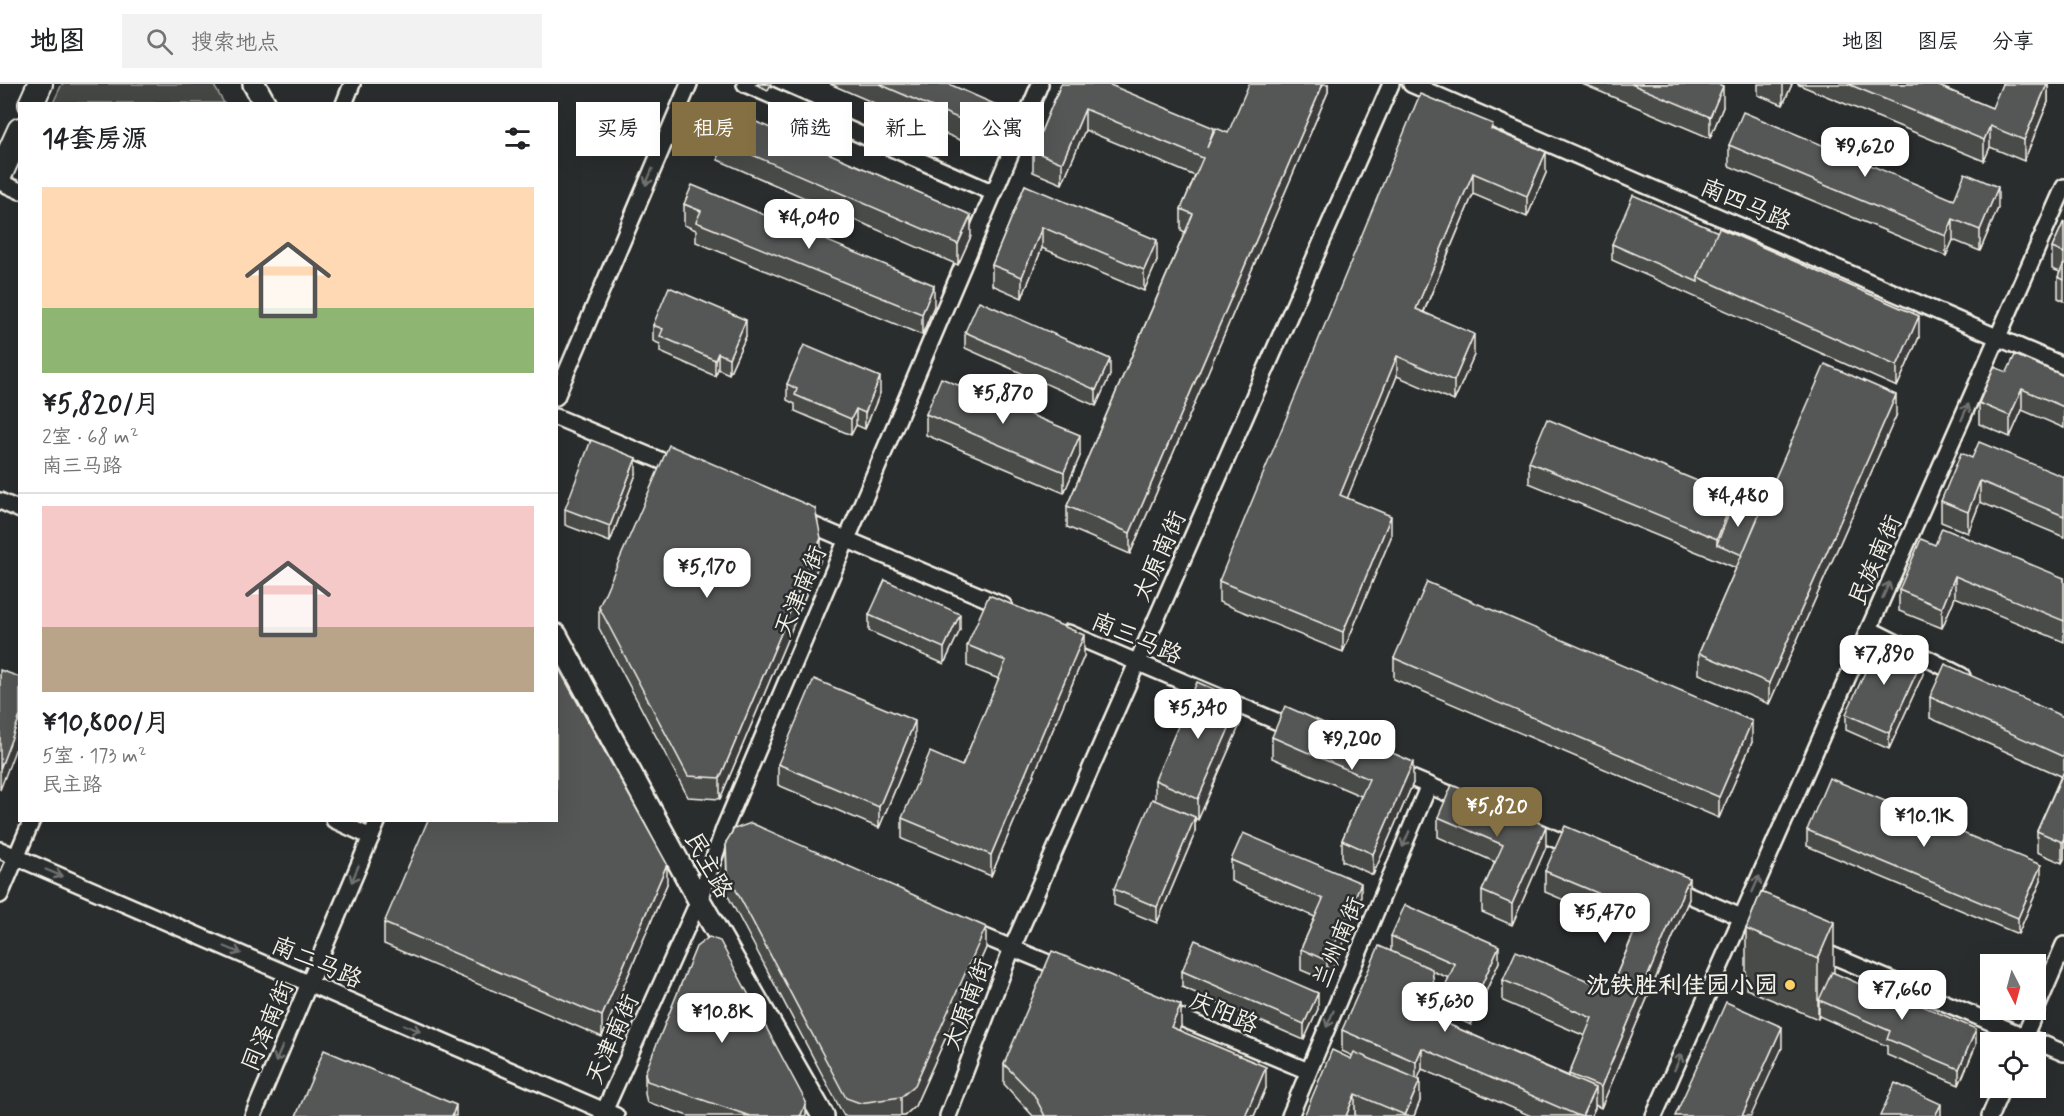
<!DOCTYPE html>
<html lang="zh">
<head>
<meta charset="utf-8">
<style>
  :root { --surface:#fff; --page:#f2f2f2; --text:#202124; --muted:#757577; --line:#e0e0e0; --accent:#847042 }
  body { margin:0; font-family:Mynerve,"LXGW WenKai TC",sans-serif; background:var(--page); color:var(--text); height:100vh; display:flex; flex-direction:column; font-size:22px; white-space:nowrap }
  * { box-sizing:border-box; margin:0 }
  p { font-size:20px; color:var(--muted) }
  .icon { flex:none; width:33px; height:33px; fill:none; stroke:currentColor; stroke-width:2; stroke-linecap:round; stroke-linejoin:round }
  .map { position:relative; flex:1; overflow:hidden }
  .side { position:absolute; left:18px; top:18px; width:540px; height:720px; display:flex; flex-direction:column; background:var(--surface); border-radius:0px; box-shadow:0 6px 24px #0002 }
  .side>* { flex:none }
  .hud { position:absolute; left:576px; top:18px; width:570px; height:54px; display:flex; gap:12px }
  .needle { width:39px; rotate:174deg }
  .buttons { position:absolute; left:1980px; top:870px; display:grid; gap:12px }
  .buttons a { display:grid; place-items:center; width:66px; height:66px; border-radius:0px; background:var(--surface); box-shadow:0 6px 24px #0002; font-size:30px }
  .price { position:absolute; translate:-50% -51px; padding:0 14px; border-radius:12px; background:#fff; color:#222; font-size:20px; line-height:39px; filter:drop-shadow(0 2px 3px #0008) }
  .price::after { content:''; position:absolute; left:50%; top:36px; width:18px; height:14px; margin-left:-9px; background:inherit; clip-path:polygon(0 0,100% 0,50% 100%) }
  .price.active { background:var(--accent); color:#fff }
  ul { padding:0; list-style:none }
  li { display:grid; align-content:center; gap:12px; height:318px; padding:0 24px }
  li+li { border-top:2px solid var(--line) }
  li span { display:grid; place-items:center; height:186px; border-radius:0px; color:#555 }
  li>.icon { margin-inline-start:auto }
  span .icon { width:108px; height:108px; fill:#fffc; stroke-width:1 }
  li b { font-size:26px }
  h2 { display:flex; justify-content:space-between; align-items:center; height:72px; padding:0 24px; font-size:26px }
  .tag { padding:0 21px; border-radius:0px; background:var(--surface); box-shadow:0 6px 24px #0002; font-size:21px; line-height:54px }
  .tag.active { background:var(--accent); color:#fff }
  header { display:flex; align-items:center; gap:36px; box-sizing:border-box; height:84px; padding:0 30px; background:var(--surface); border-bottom:2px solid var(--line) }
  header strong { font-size:28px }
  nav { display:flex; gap:33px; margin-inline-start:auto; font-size:21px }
  .search { width:420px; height:54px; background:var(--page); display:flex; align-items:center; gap:15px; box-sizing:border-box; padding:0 21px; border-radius:0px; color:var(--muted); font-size:22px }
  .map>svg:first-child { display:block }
  .green { fill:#444645; stroke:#9c9c96; stroke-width:1.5 }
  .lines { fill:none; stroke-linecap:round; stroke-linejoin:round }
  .street-casing { stroke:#f4f1e8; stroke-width:20 }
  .secondary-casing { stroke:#f4f1e8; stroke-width:26 }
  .primary-casing { stroke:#f4f1e8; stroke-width:28 }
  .street { stroke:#2a2d2e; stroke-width:15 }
  .secondary { stroke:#2a2d2e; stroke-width:21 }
  .primary { stroke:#2a2d2e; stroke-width:24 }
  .wall { fill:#494b4a; stroke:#f4f1e8; stroke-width:1.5 }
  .shaded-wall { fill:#3c3d3c; stroke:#f4f1e8; stroke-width:1.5 }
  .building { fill:#555756; stroke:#f4f1e8; stroke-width:1.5 }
  .oneway { stroke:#71726f }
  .poi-dot { fill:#ffd166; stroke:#2a2d2e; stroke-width:2 }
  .labels { text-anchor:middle; stroke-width:5; stroke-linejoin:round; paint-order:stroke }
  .street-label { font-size:24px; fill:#f4f1e8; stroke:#2a2d2e }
  .poi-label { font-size:24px; font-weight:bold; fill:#f4f1e8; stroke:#2a2d2e; text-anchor:end }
</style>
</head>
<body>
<header>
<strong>地图</strong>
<div class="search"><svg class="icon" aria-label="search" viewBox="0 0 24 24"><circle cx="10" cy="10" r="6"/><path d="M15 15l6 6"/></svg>搜索地点</div>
<nav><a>地图</a><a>图层</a><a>分享</a></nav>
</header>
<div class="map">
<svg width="2064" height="1032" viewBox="0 0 2064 1032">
  <rect width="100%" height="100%" fill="#2a2d2e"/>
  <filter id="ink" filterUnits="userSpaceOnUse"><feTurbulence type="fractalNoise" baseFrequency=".0167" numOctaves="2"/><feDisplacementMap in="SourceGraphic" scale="12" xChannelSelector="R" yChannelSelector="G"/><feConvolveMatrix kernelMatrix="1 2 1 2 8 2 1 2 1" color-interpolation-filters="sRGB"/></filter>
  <g filter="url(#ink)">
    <polygon class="green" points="62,0 213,0 224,19 53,19"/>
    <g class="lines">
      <g class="street-casing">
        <g id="street">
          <polyline points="745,0 994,109"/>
          <polyline points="1411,0 2064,282"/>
          <polyline points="344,20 352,0"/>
          <polyline points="0,98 20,107"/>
          <polyline points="556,313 689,0"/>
          <polyline points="556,333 681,385"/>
          <polyline points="0,417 20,426"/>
          <polyline points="803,437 1004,522"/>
          <polyline points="1869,545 1962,592"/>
          <polyline points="1068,549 1297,646"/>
          <polyline points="1397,688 1466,717"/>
          <polyline points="334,736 371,753"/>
          <polyline points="1529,744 1576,764"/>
          <polyline points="0,766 616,1032"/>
          <polyline points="1670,803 1767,844"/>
          <polyline points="0,811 32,736"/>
          <polyline points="968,846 1065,886"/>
          <polyline points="1817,865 2064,969"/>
          <polyline points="1162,926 1308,987"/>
          <polyline points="2022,958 2064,861"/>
          <polyline points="253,1032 378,736"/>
          <polyline points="602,1032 699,816 724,745 1040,0"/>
          <polyline points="948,1032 1012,864 1391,0"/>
          <polyline points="1290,1032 1429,701"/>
          <polyline points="1654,1032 2064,103"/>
          <polyline points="1990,1032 2002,1004"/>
        </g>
      </g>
      <g class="secondary-casing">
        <g id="secondary">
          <polyline points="254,0 265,20"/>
          <polyline points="556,551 699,816 823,1032"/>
        </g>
      </g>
      <g class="primary-casing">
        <g id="primary">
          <polyline points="31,20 40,0"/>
          <polyline points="0,90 20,46"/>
        </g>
      </g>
      <use href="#street" class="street"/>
      <use href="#secondary" class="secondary"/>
      <use href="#primary" class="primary"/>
    </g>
    <g class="wall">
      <polygon points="755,0 771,0 768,6"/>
      <polygon points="830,0 949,0 1001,44 990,69"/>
      <polygon points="1061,0 1214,48 1228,49 1328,0 1328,8 1130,470 1067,443 1067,422 1185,148 1181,146 1181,125 1195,92 1085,46 1062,100 1033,88 1033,67"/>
      <polygon points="1582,0 1718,0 1723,23 1710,54"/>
      <polygon points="1758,0 1792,0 1783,21 1758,11"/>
      <polygon points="1797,0 1934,0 1992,24 2048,0 2048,18 2024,77 1990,63 1984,77"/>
      <polygon points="1493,46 1546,89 1527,133 1473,110 1424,228 1474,271 1454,317 1397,292 1347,414 1391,453 1343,568 1219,518 1219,497"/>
      <polygon points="718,56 971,152 958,181 718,76"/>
      <polygon points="1729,61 1954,116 1998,124 1980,167 1953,156 1946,172 1729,82"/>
      <polygon points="1025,101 1157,177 1144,207 1042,164 1022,214 992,201 992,181"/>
      <polygon points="684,120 934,222 922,251 696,158 696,146 684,141"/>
      <polygon points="2064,137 2064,217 2058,214 2058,193 2060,188 2052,185 2052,164"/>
      <polygon points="1612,160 1919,253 1897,303 1612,176"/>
      <polygon points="653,241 746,252 729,290 718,285 715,292 660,268 660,260 653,257"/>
      <polygon points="965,248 1110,291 1096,322 965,264"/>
      <polygon points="2007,288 2064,292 2064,344 2022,326 2010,353 1979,340 1979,319"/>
      <polygon points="787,300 880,309 865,345 856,341 851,351 795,327 795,320 787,316"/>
      <polygon points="926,330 1080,372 1064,409 926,351"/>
      <polygon points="1896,332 1769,620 1699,590 1699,569 1736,484 1529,399 1529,378 1734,417 1760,428"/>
      <polygon points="1972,374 2064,393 2064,453 1980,418 1968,449 1941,438 1941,417"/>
      <polygon points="636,390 610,458 565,441 565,425"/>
      <polygon points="1935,461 2064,494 2064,558 1955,513 1942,544 1899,527 1899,506"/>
      <polygon points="821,475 720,715 688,713 599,544 599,523"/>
      <polygon points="869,531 960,546 944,580 869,547"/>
      <polygon points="967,561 1084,572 991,792 902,755 902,734 962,682 999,595 967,582"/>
      <polygon points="1394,574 1752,658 1719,734 1394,595"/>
      <polygon points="1923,590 1889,665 1846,646 1846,630"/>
      <polygon points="1930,613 2064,633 2064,775 2062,779 2037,768 2037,747 2061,692 1930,634"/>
      <polygon points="1241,638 1198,736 1195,734 1195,749 1157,839 1114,821 1114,805 1155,716 1155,696"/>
      <polygon points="1272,653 1413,699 1373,791 1342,777 1342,756 1361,712 1272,674"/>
      <polygon points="915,658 879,744 778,701 778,680"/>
      <polygon points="1438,733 1546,763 1512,841 1482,828 1482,807 1495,778 1438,753"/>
      <polygon points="1807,746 2041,797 2018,850 1807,762"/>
      <polygon points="726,758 986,864 915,1022 904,1032 844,1032 727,810"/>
      <polygon points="1231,776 1361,819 1327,897 1301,886 1301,865 1315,833 1231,797"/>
      <polygon points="1545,787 1689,815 1601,1024 1595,1021 1595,1024 1591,1032 1531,1032 1422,985 1417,995 1420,1017 1414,1032 1358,1032 1355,1031 1351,975 1353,972 1342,967 1342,946 1391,867 1391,852 1499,878 1471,941 1441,927 1441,911 1449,894 1432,887 1438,936 1569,992 1569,990 1585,952 1503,917 1503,896 1610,906 1635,846 1545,808"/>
      <polygon points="667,800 602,953 384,860 384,839"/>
      <polygon points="1761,808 1834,889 1976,961 1959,1001 1887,971 1887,962 1819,932 1818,935 1746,905 1746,845"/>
      <polygon points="1182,887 1318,925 1304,956 1182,903"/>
      <polygon points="1181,942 1179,946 1266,1004 1254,1032 1033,1032 1004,1000 1004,980"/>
      <polygon points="645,989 806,1032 688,1032 647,1018 645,1010"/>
    </g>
    <g class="shaded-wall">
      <polygon points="1323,0 1328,0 1328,8 1130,470 1130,449"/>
      <polygon points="1784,0 1792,0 1783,21 1783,1"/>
      <polygon points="2047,0 2048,0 2048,18 2024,77 2024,56"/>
      <polygon points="1723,2 1723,23 1710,54 1710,33"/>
      <polygon points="1001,23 1001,44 990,69 990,48"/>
      <polygon points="1085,25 1085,46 1062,100 1062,79"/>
      <polygon points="1990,42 1990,63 1984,77 1984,56"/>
      <polygon points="1546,68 1546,89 1527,133 1527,112"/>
      <polygon points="1473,89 1473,110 1416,246 1416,225"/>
      <polygon points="1998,103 1998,124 1980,167 1980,146"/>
      <polygon points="971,131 971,152 958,181 958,160"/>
      <polygon points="1953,135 1953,156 1946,172 1946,152"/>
      <polygon points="1042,143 1042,164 1022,214 1022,193"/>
      <polygon points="1157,156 1157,177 1144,207 1144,186"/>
      <polygon points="934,201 934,222 922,251 922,230"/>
      <polygon points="1919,232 1919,253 1897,303 1897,282"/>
      <polygon points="746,236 746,252 729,290 729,274"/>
      <polygon points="1474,250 1474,271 1454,317 1454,297"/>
      <polygon points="718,269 718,285 715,292 715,276"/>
      <polygon points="1397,272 1397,292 1340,432 1340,411"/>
      <polygon points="1110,275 1110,291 1096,322 1096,306"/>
      <polygon points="880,293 880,309 865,345 865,329"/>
      <polygon points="2022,305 2022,326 2010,353 2010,332"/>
      <polygon points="1896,311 1896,332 1769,620 1769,599"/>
      <polygon points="856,325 856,341 851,351 851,335"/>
      <polygon points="1080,351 1080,372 1064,409 1064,388"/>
      <polygon points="636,374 636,390 610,458 610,442"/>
      <polygon points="1980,397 1980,418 1968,449 1968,428"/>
      <polygon points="1734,412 1734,433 1717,460 1717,455"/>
      <polygon points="1391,432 1391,453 1343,568 1343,548"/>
      <polygon points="821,454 821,475 720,715 720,694"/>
      <polygon points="1955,492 1955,513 1942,544 1942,524"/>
      <polygon points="960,530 960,546 944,580 944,564"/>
      <polygon points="1084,551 1084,572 991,792 991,771"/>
      <polygon points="1923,574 1923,590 1889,665 1889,649"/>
      <polygon points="1241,617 1241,638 1198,736 1198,715"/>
      <polygon points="20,632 20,653 0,706 0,685"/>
      <polygon points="915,637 915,658 879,744 879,723"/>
      <polygon points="1752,637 1752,658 1719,734 1719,713"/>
      <polygon points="1413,678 1413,699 1373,791 1373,770"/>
      <polygon points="1195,733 1195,749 1157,839 1157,823"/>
      <polygon points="1546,742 1546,763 1512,841 1512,820"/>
      <polygon points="2064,754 2064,775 2062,779 2062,758"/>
      <polygon points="667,780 667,800 602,953 602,932"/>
      <polygon points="2041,781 2041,797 2018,850 2018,834"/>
      <polygon points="1689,794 1689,815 1601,1024 1601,1003"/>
      <polygon points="1361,799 1361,819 1327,897 1327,877"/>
      <polygon points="1834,838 1834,898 1819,916 1819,932 1818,935 1818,875"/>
      <polygon points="986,843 986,864 915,1022 904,1032 901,1032 901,1013"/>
      <polygon points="1499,862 1499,878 1471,941 1471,925"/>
      <polygon points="1318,909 1318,925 1304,956 1304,940"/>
      <polygon points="1181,921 1181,942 1171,964 1171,943"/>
      <polygon points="1782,943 1782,964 1751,1032 1742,1032"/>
      <polygon points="1976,945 1976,961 1959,1001 1959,985"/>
      <polygon points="1422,964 1422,985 1416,999 1416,978"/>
      <polygon points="1266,983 1266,1004 1254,1032 1245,1032"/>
      <polygon points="1420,996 1420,1017 1414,1032 1405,1032"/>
      <polygon points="1595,1004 1595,1024 1591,1032 1582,1032"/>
      <polygon points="1355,1010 1355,1032 1346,1032"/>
      <polygon points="806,1018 806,1032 799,1032"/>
      <polygon points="1941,1020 1941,1032 1935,1032"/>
      <polygon points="456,1021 456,1032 452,1032"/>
    </g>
    <g class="building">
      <polygon points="879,0 949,0 1001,23 990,48"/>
      <polygon points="1061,0 1108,0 1214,44 1207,64 1216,44 1228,49 1249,0 1323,0 1130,449 1067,422 1193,130 1181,125 1203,74 1085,25 1062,79 1033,67"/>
      <polygon points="1631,0 1718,0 1723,2 1710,33"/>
      <polygon points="1848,0 1934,0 1992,24 2002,0 2047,0 2024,56 1990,42 1984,56"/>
      <polygon points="1420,10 1493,40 1491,45 1546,68 1527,112 1473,89 1416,225 1474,250 1454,297 1397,272 1340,411 1391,432 1343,548 1219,497"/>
      <polygon points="731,27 971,131 958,160 718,56"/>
      <polygon points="1743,28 1954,116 1965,89 1998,103 1980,146 1953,135 1946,152 1729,61"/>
      <polygon points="692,101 934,201 922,230 696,138 701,127 684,120"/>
      <polygon points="1025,101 1157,156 1144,186 1042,143 1022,193 992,181"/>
      <polygon points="1633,111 1718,148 1698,193 1698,198 1612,160"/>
      <polygon points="2064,137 2064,169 2052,164"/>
      <polygon points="1719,144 1919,232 1897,282 1698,193"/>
      <polygon points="2064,179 2064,196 2058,193"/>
      <polygon points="669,203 746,236 729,274 718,269 715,276 660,252 663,245 653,241"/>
      <polygon points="979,217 1110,275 1096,306 965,248"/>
      <polygon points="804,261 880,293 865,329 856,325 851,335 795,311 797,305 787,300"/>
      <polygon points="2015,271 2064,292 2064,323 2022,305 2010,332 1979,319 1994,283 2007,288"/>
      <polygon points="1825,280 1896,311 1769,599 1699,569"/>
      <polygon points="941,294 1080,351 1064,388 926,330"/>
      <polygon points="1547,335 1734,412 1717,455 1529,378"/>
      <polygon points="591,356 636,374 610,442 565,425"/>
      <polygon points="1979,358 2064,393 2064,432 1980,397 1968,428 1941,417 1961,369 1972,374"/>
      <polygon points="669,361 815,424 821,454 720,694 688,692 599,523"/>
      <polygon points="1734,417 1760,428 1742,471 1717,460"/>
      <polygon points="1942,444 2064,494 2064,537 1955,492 1942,524 1899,506 1921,455 1935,461"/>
      <polygon points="885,496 960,530 944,564 869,531"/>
      <polygon points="1427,498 1752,637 1719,713 1394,574"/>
      <polygon points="989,511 1084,551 991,771 902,734 930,668 962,682 1006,577 967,561"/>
      <polygon points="1880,555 1923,574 1889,649 1846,630"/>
      <polygon points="1945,580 2064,633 2064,673 1930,613"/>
      <polygon points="556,583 559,585 667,780 602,932 384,839 428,736 556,736"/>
      <polygon points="0,586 20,593 20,632 0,685"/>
      <polygon points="814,595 915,637 879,723 778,680"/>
      <polygon points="1197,598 1241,617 1198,715 1155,696"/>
      <polygon points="1285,622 1413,678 1373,770 1342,756 1369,695 1272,653"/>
      <polygon points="2064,687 2064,754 2062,758 2037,747"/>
      <polygon points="1829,694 2041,781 2018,834 1807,746"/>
      <polygon points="1452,701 1546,742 1512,820 1482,807 1503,761 1438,733"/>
      <polygon points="1152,715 1195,733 1157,823 1114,805"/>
      <polygon points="751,739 986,843 915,1001 901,1013 860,1019 846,1014 727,789 726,758 734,745"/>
      <polygon points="1565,742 1689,794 1601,1003 1569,990 1592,934 1503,896 1516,867 1610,906 1643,828 1545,787"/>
      <polygon points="1243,749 1361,799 1327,877 1301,865 1323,815 1231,776"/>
      <polygon points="1761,808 1834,838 1818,875 1746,845"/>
      <polygon points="1405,821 1499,862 1471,925 1441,911 1455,880 1391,852"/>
      <polygon points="709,853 720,857 806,1018 801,1031 799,1032 750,1032 647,997 645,989 696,863"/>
      <polygon points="1195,856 1318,909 1304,940 1182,887"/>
      <polygon points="1379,862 1432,885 1438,936 1595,1004 1582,1032 1579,1032 1422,964 1416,978 1342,946"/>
      <polygon points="1052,867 1181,921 1171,943 1266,983 1245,1032 1045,1032 1034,1011 1004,980"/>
      <polygon points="1832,888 1903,919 1904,914 1976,945 1959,985 1887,955 1890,947 1819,916"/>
      <polygon points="1726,918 1782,943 1742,1032 1675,1032"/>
      <polygon points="324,966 456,1021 452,1032 296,1032"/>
      <polygon points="1332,966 1351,975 1354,968 1420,996 1405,1031 1355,1010 1346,1032 1304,1032"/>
      <polygon points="1895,999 1941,1020 1935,1032 1880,1032"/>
    </g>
    <defs><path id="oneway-shaft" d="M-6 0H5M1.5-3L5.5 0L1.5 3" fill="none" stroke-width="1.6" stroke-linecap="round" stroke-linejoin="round" transform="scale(1.5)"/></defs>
    <g class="oneway">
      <use href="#oneway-shaft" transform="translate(649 93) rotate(113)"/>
      <use href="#oneway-shaft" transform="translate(1965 328) rotate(-66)"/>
      <use href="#oneway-shaft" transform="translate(1886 506) rotate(-66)"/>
      <use href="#oneway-shaft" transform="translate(1406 755) rotate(113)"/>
      <use href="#oneway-shaft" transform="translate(54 789) rotate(23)"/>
      <use href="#oneway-shaft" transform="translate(355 790) rotate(113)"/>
      <use href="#oneway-shaft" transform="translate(1756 800) rotate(-66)"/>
      <use href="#oneway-shaft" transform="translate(233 866) rotate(23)"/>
      <use href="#oneway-shaft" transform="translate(1330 935) rotate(113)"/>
      <use href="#oneway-shaft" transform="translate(412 944) rotate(23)"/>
      <use href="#oneway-shaft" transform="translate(279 970) rotate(113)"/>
      <use href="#oneway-shaft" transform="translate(1678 978) rotate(-66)"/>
    </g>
  </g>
  <circle class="poi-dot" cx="1790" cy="901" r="6"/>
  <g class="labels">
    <g class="street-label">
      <text transform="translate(1746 120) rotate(23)" y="8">南四马路</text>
      <text transform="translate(1159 472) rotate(-66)" y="8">太原南街</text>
      <text transform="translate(1875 476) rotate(-66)" y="8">民族南街</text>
      <text transform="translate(800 507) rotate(-67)" y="8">天津南街</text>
      <text transform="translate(1137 554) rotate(23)" y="8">南三马路</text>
      <text transform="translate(709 781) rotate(61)" y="8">民主路</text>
      <text transform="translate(1338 858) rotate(-67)" y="8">兰州南街</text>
      <text transform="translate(317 878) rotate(23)" y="8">南二马路</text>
      <text transform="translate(967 920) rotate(-69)" y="8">太原南街</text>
      <text transform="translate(1224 928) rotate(23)" y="8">庆阳路</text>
      <text transform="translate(267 942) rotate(-67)" y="8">同泽南街</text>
      <text transform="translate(612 955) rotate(-66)" y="8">天津南街</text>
    </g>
    <g class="poi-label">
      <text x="1778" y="909">沈铁胜利佳园小园</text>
    </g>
  </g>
</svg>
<div class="buttons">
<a><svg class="needle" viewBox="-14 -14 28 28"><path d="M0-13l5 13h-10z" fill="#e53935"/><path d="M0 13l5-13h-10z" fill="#757577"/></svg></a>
<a><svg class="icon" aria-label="locate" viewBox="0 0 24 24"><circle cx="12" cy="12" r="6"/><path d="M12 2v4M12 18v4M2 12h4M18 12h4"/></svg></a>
</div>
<b class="price" style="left:1865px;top:94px">¥9,620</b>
<b class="price" style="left:809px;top:166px">¥4,040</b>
<b class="price" style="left:1003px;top:341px">¥5,870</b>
<b class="price" style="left:1738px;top:444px">¥4,480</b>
<b class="price" style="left:707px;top:515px">¥5,170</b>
<b class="price" style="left:1884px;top:602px">¥7,890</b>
<b class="price" style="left:1198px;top:656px">¥5,340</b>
<b class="price" style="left:1352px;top:687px">¥9,200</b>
<b class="price active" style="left:1497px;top:754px">¥5,820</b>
<b class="price" style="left:1924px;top:764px">¥10.1K</b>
<b class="price" style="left:1605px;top:860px">¥5,470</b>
<b class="price" style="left:1902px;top:937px">¥7,660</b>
<b class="price" style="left:1445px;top:949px">¥5,630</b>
<b class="price" style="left:722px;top:960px">¥10.8K</b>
<div class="hud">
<a class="tag">买房</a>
<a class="tag active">租房</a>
<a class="tag">筛选</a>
<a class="tag">新上</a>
<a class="tag">公寓</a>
</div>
<section class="side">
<h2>14套房源<svg class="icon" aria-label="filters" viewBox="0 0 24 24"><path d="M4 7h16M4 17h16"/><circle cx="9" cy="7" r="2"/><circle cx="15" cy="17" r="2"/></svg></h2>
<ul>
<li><span style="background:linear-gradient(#ffd9b3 65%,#8fb573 0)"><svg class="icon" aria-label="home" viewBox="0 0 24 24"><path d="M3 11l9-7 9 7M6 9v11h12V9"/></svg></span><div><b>¥5,820/月</b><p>2室 · 68 m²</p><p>南三马路</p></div></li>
<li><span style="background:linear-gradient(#f6c9c9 65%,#b9a48a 0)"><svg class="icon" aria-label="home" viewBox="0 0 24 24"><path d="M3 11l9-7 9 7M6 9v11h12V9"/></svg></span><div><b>¥10,800/月</b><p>5室 · 173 m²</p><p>民主路</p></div></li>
</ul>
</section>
</div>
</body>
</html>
